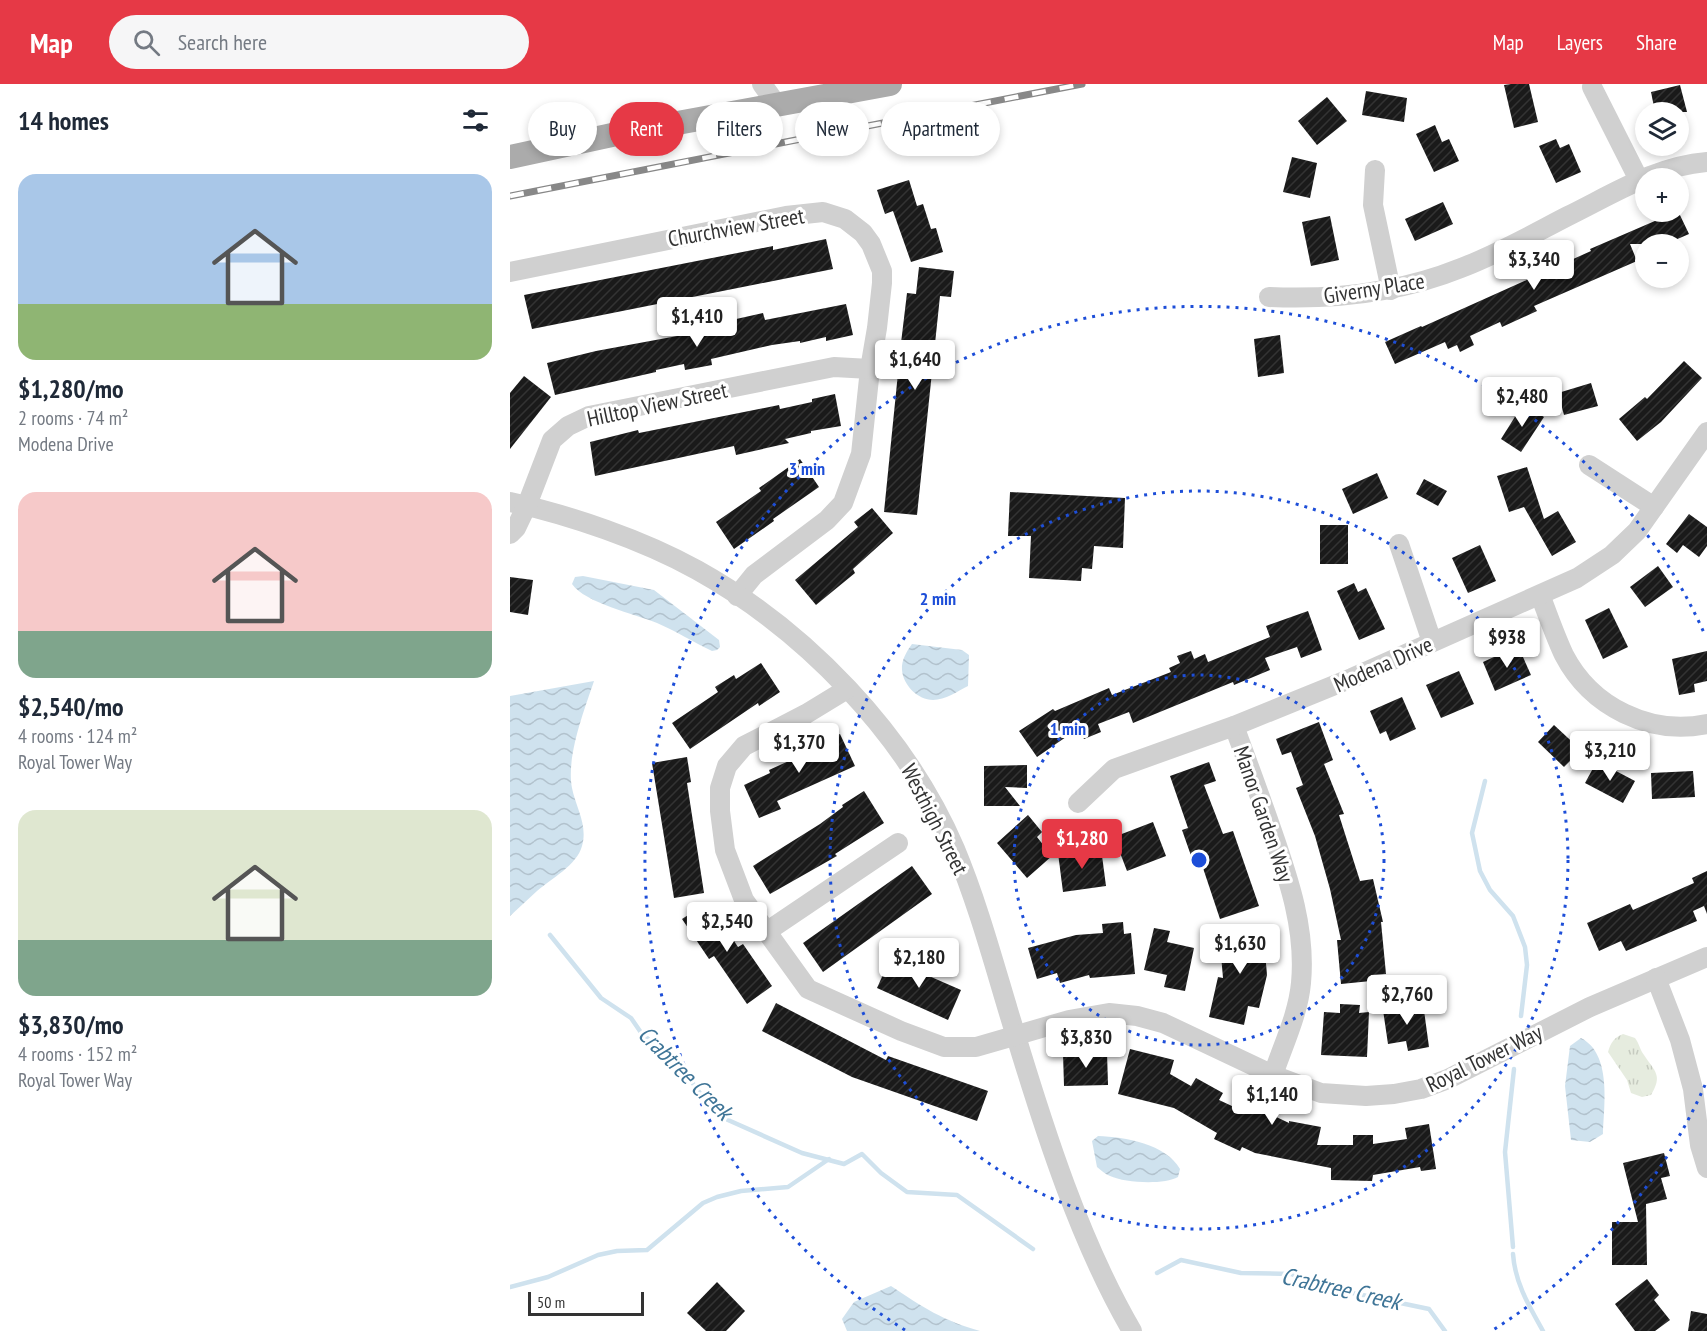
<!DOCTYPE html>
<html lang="en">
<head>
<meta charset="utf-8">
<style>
  :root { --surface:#fff; --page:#f6f6f7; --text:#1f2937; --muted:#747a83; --accent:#e63946 }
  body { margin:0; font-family:"PT Sans Narrow",sans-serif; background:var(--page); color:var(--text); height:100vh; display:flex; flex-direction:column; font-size:22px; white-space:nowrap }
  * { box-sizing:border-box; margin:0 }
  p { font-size:20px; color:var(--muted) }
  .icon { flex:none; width:33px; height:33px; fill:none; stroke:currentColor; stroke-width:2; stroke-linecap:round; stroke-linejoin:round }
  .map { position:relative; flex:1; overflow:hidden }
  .side { display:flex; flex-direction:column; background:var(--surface); width:510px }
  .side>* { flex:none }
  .hud { position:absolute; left:18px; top:18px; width:570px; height:54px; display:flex; gap:12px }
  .fabs { position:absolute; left:1125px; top:18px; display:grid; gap:12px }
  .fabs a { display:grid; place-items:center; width:54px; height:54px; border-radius:50%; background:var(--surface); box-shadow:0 3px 9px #0003; font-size:30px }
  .scale { position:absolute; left:18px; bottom:15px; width:116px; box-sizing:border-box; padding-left:6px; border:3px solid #333; border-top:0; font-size:16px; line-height:21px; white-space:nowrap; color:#333; -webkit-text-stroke:4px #fff; paint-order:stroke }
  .price { position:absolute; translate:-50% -51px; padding:0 14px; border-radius:6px; background:#fff; color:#222; font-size:20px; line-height:39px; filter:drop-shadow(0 2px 3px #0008) }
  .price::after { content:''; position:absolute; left:50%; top:36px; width:18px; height:14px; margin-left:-9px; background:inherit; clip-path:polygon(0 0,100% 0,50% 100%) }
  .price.active { background:var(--accent); color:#fff }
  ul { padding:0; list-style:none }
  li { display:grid; align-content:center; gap:12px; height:318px; padding:0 18px }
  li span { display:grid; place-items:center; height:186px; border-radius:18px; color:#555 }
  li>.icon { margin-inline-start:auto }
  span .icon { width:108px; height:108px; fill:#fffc; stroke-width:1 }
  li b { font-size:26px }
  h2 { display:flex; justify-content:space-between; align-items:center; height:72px; padding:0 18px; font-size:26px }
  .pill { padding:0 21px; border-radius:27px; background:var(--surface); box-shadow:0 3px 9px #0003; font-size:21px; line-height:54px }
  .pill.active { background:var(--accent); color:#fff }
  header { display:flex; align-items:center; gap:36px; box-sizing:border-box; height:84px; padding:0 30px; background:var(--accent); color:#fff }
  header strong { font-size:28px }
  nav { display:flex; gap:33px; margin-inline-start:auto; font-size:21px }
  .search { width:420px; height:54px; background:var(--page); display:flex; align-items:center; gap:15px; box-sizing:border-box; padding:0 21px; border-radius:33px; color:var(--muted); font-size:22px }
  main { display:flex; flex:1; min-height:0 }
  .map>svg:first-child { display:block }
  .park { fill:url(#park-tufts) }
  .water { fill:url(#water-waves) }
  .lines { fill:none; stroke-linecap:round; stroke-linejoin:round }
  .stream { stroke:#cfe2ee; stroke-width:4.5 }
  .building { fill:url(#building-hatch) }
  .minor { stroke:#d0d0d0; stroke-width:20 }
  .major { stroke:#ababab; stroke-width:24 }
  .rail-casing { stroke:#888; stroke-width:7 }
  .rail { stroke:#fff; stroke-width:4.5; stroke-dasharray:14; stroke-linecap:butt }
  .ring { fill:none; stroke:#1d4ed8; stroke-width:3; stroke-dasharray:3 6 }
  .labels { text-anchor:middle; stroke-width:6; stroke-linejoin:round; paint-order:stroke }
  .street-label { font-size:22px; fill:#333; stroke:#fff }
  .water-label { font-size:24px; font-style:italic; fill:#3f7597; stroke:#fff }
  .centre { fill:#1d4ed8; stroke:#fff; stroke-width:3 }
  .ring-label { font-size:18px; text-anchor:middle; font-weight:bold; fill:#1d4ed8; stroke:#fff; stroke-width:6; stroke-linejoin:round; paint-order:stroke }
</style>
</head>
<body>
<header>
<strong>Map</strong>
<div class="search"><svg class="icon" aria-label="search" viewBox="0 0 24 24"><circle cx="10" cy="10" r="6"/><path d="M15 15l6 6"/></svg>Search here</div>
<nav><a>Map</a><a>Layers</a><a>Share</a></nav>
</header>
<main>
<section class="side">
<h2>14 homes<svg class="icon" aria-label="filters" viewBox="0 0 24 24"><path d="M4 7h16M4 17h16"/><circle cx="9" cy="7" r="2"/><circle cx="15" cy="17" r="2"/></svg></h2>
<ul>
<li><span style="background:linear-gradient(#a9c7e8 70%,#8fb573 0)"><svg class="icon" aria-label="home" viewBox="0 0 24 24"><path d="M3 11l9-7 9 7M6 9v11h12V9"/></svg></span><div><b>$1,280/mo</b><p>2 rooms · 74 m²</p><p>Modena Drive</p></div></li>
<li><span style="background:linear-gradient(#f6c9c9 75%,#7fa58c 0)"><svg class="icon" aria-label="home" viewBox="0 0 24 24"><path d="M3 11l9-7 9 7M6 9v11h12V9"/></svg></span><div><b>$2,540/mo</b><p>4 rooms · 124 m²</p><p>Royal Tower Way</p></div></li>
<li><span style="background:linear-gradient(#dfe7d0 70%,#7fa58c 0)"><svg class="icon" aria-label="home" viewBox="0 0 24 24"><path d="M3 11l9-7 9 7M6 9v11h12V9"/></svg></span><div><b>$3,830/mo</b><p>4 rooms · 152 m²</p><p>Royal Tower Way</p></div></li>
</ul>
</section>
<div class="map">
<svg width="1197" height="1247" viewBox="0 0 1197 1247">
  <defs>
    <pattern id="park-tufts" width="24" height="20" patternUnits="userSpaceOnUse" patternTransform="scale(1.5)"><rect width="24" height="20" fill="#e6ecdf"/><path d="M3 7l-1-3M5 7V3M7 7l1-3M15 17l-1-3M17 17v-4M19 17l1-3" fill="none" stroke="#c6cbc0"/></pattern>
    <pattern id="water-waves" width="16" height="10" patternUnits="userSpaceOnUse" patternTransform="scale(1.5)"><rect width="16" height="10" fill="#cfe2ee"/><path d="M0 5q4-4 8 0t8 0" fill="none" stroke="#b2c2cd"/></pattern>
    <pattern id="building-hatch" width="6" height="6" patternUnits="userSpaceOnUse" patternTransform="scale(1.5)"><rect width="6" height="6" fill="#1a1a1a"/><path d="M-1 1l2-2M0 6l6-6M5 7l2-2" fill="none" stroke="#333"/></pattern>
  </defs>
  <rect width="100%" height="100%" fill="#fff"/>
  <path class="park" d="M1113,950L1125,954C1129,959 1130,966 1134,971C1145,988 1153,991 1141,1011L1132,1013L1121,1009L1117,996L1098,968C1101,958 1104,954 1113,950Z"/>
  <g class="water">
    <path d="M73,492L144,506L209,556L210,563L207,566L202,567C183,558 166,547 147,539C125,530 75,519 62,500L65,493Z"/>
    <path d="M402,560L452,566L459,571L458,602C448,607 435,616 423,616C408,616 393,601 392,586C391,576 397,567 402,560Z"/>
    <path d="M84,597C74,627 56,673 62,704C66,724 78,741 72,762C67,781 41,795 27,807C18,815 9,824 0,832V612Z"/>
    <path d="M1071,954C1102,970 1094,1021 1093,1050L1080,1058L1061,1056L1055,1002L1060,962Z"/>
    <path d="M588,1052C615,1053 656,1060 670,1085L668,1093C654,1101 615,1099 600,1092C595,1090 591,1086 587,1083L582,1057Z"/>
    <path d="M381,1202C412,1223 434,1237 470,1247H337L332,1235L344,1218Z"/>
  </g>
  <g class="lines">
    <g class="stream">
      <polyline points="975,697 962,749 970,787 980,806 1003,832 1015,863 1017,881 1011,932"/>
      <polyline points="40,851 91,914 121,934 132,950 169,980 192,1012 218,1036 292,1069 334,1080 352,1070 371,1089 397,1108 447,1111 523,1165"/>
      <polyline points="1003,1163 995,1068 1004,985"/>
      <path d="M1003,1170C1005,1199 1019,1222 1033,1247"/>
      <polyline points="647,1189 671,1176 731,1189 781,1190 819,1204 919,1225 935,1247"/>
      <polyline points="0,1203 38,1193 88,1171 107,1167 137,1166 193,1119 207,1113 231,1107 278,1103 319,1075"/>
    </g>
  </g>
  <g class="building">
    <polygon points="1001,0 1019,0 1028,38 1004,44 994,1"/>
    <polygon points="1170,1 1177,28 1145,28 1141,8"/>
    <polygon points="856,7 897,14 894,38 852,31"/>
    <polygon points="817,13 837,37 807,61 788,37"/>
    <polygon points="925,41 932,58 939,55 949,77 924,88 906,50"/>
    <polygon points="1046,55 1050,64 1059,60 1071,88 1046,99 1029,62"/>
    <polygon points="782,73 807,79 800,114 773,108"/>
    <polygon points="399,96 407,122 413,120 421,145 426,144 433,168 401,178 383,127 375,130 367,106"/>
    <polygon points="933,118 943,140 905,157 895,135"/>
    <polygon points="1168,127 1179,150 1156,160 1120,160 1127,177 1024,222 1027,227 992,243 990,238 960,252 964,261 950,268 947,261 938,265 935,258 885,280 875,258 911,242 912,243 1081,167 1080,165"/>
    <polygon points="820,132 829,176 801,182 792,138"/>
    <polygon points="316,155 323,185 22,245 14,211 263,162 263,166"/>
    <polygon points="409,183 444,187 441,213 430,212 407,431 374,428 388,289 392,289 395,260 391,259 397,209 406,210"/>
    <polygon points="336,220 343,251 316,257 316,253 290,259 290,257 262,261 201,275 202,281 175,286 174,280 146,286 146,288 45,311 37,279 86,267 205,245 204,240 253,229 255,236"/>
    <polygon points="770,251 774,289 748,293 744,255"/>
    <polygon points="1174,277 1192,294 1151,338 1127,357 1109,335 1135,313 1137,315"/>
    <polygon points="14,292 41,313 0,365 0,309"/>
    <polygon points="1081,299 1088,322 1054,331 1048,309"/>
    <polygon points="325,310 331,342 301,347 301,349 275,355 279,359 226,371 224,362 85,392 80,358 128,346 129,349 269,321 270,325 302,318 302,315"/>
    <polygon points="1013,320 1034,333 1011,368 991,355"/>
    <polygon points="290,375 309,403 263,435 264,437 224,465 206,438 251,407 249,404"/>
    <polygon points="1017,383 1034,435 1048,427 1066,458 1042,472 1014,423 999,428 987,392"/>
    <polygon points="867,389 878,414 843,430 832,405"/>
    <polygon points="914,395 937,407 928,422 906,410"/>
    <polygon points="500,408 615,414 613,464 584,462 582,485 572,484 571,497 519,494 521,452 498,452"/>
    <polygon points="362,424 383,449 343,485 345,489 306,521 285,496 348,443 344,438"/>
    <polygon points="1179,430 1197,443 1197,462 1189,473 1173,461 1167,469 1156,460"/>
    <rect x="810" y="441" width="28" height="39"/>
    <polygon points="970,461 986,497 958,509 942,474"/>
    <polygon points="1148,482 1163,503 1135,523 1120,503"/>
    <polygon points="0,493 23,496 18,531 0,528"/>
    <polygon points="844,499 848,508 856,504 875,545 849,556 827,507"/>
    <polygon points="1099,524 1118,563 1093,575 1075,536"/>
    <polygon points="798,527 812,566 791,574 787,563 755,574 760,586 724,601 723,598 623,639 619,628 588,640 591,648 574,655 569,644 527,673 509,647 543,625 545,627 599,604 602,611 661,588 659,584 670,579 667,572 681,567 684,575 695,570 698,578 760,553 756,542"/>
    <polygon points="1008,562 1021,591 985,607 973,578"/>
    <polygon points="1197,567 1197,597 1184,600 1185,608 1169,611 1162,575"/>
    <polygon points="251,579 270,608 249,622 248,619 180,665 162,639 208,608 205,603 224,591 226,595"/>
    <polygon points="949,587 964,620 931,634 916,601"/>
    <polygon points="892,613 906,645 880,657 876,647 870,650 860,627"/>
    <polygon points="809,638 823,676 814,680 834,730 829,731 850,797 863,795 873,838 871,838 876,890 861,891 861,897 831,900 827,856 831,856 820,805 805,752 786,704 793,701 781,668 772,671 766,655"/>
    <polygon points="1044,641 1071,666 1054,683 1028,658"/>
    <polygon points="330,650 345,682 267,717 271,725 249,734 234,701 260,689 259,686 281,676 279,673"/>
    <polygon points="177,673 181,698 177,699 194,809 164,814 142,679"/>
    <polygon points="1087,677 1125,697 1113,719 1075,699"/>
    <polygon points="699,678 706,697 694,701 713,750 723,747 749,822 710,835 692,781 685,783 672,746 678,744 660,692"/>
    <polygon points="517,681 517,704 495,703 510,722 474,722 474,682"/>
    <polygon points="1183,687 1185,713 1142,715 1141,689"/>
    <polygon points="354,707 374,739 325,770 327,772 260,810 243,782 310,740 333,723 332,721"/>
    <polygon points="518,731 532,748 527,753 542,772 517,794 487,759"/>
    <polygon points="643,738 656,772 617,787 604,753"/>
    <polygon points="591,764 596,802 553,808 548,769"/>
    <polygon points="402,782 422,810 313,888 293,859"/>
    <polygon points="1197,787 1197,830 1194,822 1183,827 1187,837 1116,867 1111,857 1089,867 1077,839 1120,820 1123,826 1184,799 1182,794"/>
    <polygon points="198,818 228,863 233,860 262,902 237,920 204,872 199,875 172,835"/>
    <polygon points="613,838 614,850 621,849 625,890 580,894 579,891 550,899 547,889 527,895 518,864 566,851 593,849 592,840"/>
    <polygon points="644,844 660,847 657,858 684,864 675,907 654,903 657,891 634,886"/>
    <polygon points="753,844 757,891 749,924 738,922 734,941 699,933 708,893 713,894 709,848"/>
    <polygon points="380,875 451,906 438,936 367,904"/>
    <polygon points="266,919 376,976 378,972 478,1007 467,1037 342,993 252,947"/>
    <polygon points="913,919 919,963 898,967 896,957 878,960 873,926"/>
    <polygon points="830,920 850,921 849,929 859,928 857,973 811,971 814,928 830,929"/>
    <polygon points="620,965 664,976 660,990 681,1002 686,994 713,1009 709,1016 737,1029 741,1021 779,1039 779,1037 811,1043 807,1061 843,1061 843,1051 863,1051 863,1060 897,1055 895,1044 919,1040 926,1085 911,1087 910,1083 863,1091 862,1097 821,1096 821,1084 745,1069 732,1063 730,1067 704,1055 707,1049 664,1024 608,1010"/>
    <polygon points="597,968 598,1001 554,1002 553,970"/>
    <polygon points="1154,1069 1160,1092 1151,1094 1157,1115 1136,1120 1137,1181 1102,1181 1102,1138 1128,1138 1113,1079"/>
    <polygon points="1137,1195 1149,1211 1144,1216 1160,1236 1145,1247 1125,1247 1105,1220"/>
    <polygon points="207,1198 235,1227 216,1247 196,1247 177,1229"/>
    <polygon points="1181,1227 1197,1230 1197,1247 1178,1247"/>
  </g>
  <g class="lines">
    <g class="minor">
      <polyline points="252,0 267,21"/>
      <polyline points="1082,3 1129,96"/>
      <polyline points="865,86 863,121 881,206"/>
      <polyline points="0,188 276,132 313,128 335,135 353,149 361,160 372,187 372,199 367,244 360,285 351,370 333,419 317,436 244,491 227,512"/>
      <path d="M759,213C825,216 889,209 951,184C988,170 1023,150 1058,132C1103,110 1146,82 1197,78"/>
      <polyline points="1079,381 1144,423"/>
      <path d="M0,418C60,431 133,456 187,486C295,546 396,650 445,765C470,825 486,888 505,949C535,1048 570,1158 622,1247"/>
      <polyline points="0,450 6,444 17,421 42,356 58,342 79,332 324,283 360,285"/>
      <polyline points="889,460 922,558"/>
      <path d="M1030,511C1038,531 1045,552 1054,571C1081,623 1140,652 1197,640"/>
      <polyline points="337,605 296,630 234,662 217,682 210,704 210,727 215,766 234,816 298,905 391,947 434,963 466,963 559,936 599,929 627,932 653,939 763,991 811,1009 856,1012 884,1010 911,1005 938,995 1080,923 1197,873"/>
      <path d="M724,642C737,677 750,712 762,747C779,796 796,846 791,899C788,931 773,961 763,991"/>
      <polyline points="568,719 604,685 724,642 842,594 1067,494 1102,471 1127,447 1197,348"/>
      <polyline points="256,848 388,759"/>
      <polyline points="1146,894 1170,956 1183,1005 1190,1061 1197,1084"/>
    </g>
    <polyline class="major" points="0,73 102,51 380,0"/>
    <g class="rail-casing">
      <polyline id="rail" points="0,112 572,0"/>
    </g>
    <use href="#rail" class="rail"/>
  </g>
  <g class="ring">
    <circle cx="689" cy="776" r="185"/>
    <circle cx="689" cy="776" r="369"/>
    <path d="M1195 1001A554 554 0 0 1 983 1246M395 1246A554 554 0 1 1 1195 551"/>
  </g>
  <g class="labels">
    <g class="street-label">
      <text transform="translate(226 143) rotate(-10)" y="8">Churchview Street</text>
      <text transform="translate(864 204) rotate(-9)" y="8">Giverny Place</text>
      <text transform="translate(147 320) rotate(-12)" y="8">Hilltop View Street</text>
      <text transform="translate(873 580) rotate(-24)" y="8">Modena Drive</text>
      <text transform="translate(754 730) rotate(71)" y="8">Manor Garden Way</text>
      <text transform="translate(425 735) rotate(63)" y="8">Westhigh Street</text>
      <text transform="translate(974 974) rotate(-26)" y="8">Royal Tower Way</text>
    </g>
    <g class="water-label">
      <text transform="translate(175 989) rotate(45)" y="8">Crabtree Creek</text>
      <text transform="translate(831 1205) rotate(13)" y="8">Crabtree Creek</text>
    </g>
  </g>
  <circle cx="689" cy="776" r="9" class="centre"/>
  <g class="ring-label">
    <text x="297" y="391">3 min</text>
    <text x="428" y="521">2 min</text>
    <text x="558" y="651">1 min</text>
  </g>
</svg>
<div class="fabs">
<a><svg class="icon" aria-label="layers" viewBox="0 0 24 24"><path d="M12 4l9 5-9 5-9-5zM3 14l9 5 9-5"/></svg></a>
<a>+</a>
<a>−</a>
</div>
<div class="scale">50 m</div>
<b class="price" style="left:1024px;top:207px">$3,340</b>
<b class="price" style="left:187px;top:264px">$1,410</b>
<b class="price" style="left:405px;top:307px">$1,640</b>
<b class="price" style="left:1012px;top:344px">$2,480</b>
<b class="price" style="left:997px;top:585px">$938</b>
<b class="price" style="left:289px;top:690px">$1,370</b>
<b class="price" style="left:1100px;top:698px">$3,210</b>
<b class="price active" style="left:572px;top:786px">$1,280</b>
<b class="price" style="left:217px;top:869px">$2,540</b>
<b class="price" style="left:730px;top:891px">$1,630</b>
<b class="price" style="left:409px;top:905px">$2,180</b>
<b class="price" style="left:897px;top:942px">$2,760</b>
<b class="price" style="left:576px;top:985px">$3,830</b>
<b class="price" style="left:762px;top:1042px">$1,140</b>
<div class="hud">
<a class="pill">Buy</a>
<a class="pill active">Rent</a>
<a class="pill">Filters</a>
<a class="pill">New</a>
<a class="pill">Apartment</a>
</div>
</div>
</main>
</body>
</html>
